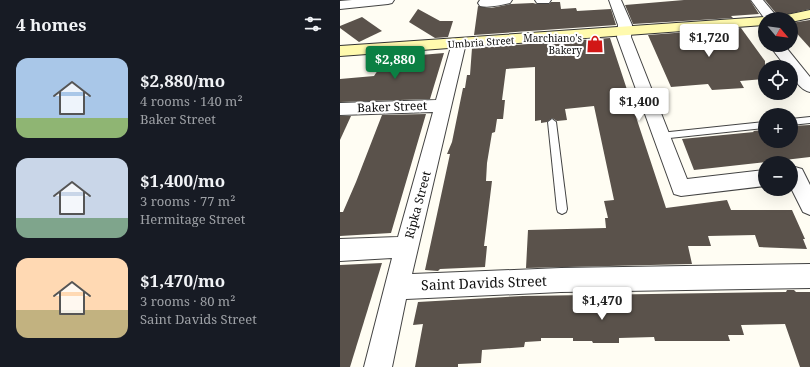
<!DOCTYPE html>
<html lang="en">
<head>
<meta charset="utf-8">
<style>
  :root { --surface:#171b24; --page:#20242c; --text:#f1f3f6; --muted:#9ea1a6; --accent:#0b8043 }
  body { margin:0; font-family:"Noto Serif",serif; background:var(--page); color:var(--text); height:100vh; display:flex; flex-direction:column; font-size:15px; white-space:nowrap }
  * { box-sizing:border-box; margin:0 }
  p { font-size:13px; color:var(--muted) }
  .icon { flex:none; width:22px; height:22px; fill:none; stroke:currentColor; stroke-width:2; stroke-linecap:round; stroke-linejoin:round }
  .map { position:relative; flex:1; overflow:hidden }
  .sheet { display:flex; flex-direction:column; background:var(--surface); width:340px }
  .sheet>* { flex:none }
  .needle { width:26px; rotate:119deg }
  .fabs { position:absolute; left:418px; top:12px; display:grid; gap:8px }
  .fabs a { display:grid; place-items:center; width:40px; height:40px; border-radius:50%; background:var(--surface); box-shadow:0 4px 16px #0002; font-size:20px }
  .price { position:absolute; translate:-50% -34px; padding:0 9px; border-radius:4px; background:#fff; color:#222; font-size:13px; line-height:26px; filter:drop-shadow(0 1px 2px #0008) }
  .price::after { content:''; position:absolute; left:50%; top:24px; width:12px; height:9px; margin-left:-6px; background:inherit; clip-path:polygon(0 0,100% 0,50% 100%) }
  .price.current { background:var(--accent); color:#fff }
  ul { padding:0; list-style:none }
  li { display:flex; align-items:center; gap:12px; height:100px; padding:0 16px }
  li span { display:grid; place-items:center; flex:none; width:112px; height:80px; border-radius:12px; color:#555 }
  li>.icon { margin-inline-start:auto }
  span .icon { width:48px; height:48px; fill:#fffc; stroke-width:1 }
  li b { font-size:17px }
  h2 { display:flex; justify-content:space-between; align-items:center; height:48px; padding:0 16px; font-size:17px }
  main { display:flex; flex:1; min-height:0 }
  .map>svg:first-child { display:block }
  .building { fill:#5a524b }
  .lines { fill:none; stroke-linecap:round; stroke-linejoin:round }
  .lane-casing { stroke:#434343; stroke-width:2 }
  .street-casing { stroke:#434343; stroke-width:2 }
  .secondary-casing { stroke:#323232; stroke-width:2 }
  .lane { fill:#fff; fill-rule:evenodd }
  .street { fill:#fff; fill-rule:evenodd }
  .secondary { fill:#fffaae; fill-rule:evenodd }
  .labels { text-anchor:middle; stroke-width:4; stroke-linejoin:round; paint-order:stroke }
  .far-poi-label { font-size:10px; fill:#101010; stroke:#fff; text-anchor:end }
  .far-street-label { font-size:10px; fill:#101010; stroke:#fff }
  .street-label { font-size:12px; fill:#101010; stroke:#fff }
  .near-street-label { font-size:14px; fill:#101010; stroke:#fff }
</style>
</head>
<body>
<main>
<section class="sheet">
<h2>4 homes<svg class="icon" aria-label="filters" viewBox="0 0 24 24"><path d="M4 7h16M4 17h16"/><circle cx="9" cy="7" r="2"/><circle cx="15" cy="17" r="2"/></svg></h2>
<ul>
<li><span style="background:linear-gradient(#a9c7e8 75%,#8fb573 0)"><svg class="icon" aria-label="home" viewBox="0 0 24 24"><path d="M3 11l9-7 9 7M6 9v11h12V9"/></svg></span><div><b>$2,880/mo</b><p>4 rooms · 140 m²</p><p>Baker Street</p></div></li>
<li><span style="background:linear-gradient(#c9d6e8 75%,#7fa58c 0)"><svg class="icon" aria-label="home" viewBox="0 0 24 24"><path d="M3 11l9-7 9 7M6 9v11h12V9"/></svg></span><div><b>$1,400/mo</b><p>3 rooms · 77 m²</p><p>Hermitage Street</p></div></li>
<li><span style="background:linear-gradient(#ffd9b3 65%,#c2b280 0)"><svg class="icon" aria-label="home" viewBox="0 0 24 24"><path d="M3 11l9-7 9 7M6 9v11h12V9"/></svg></span><div><b>$1,470/mo</b><p>3 rooms · 80 m²</p><p>Saint Davids Street</p></div></li>
</ul>
</section>
<div class="map">
<svg width="470" height="367" viewBox="0 0 470 367">
  <rect width="100%" height="100%" fill="#fffdf3"/>
  <g class="building">
    <polygon points="344,0 410,0 419,14 391,16 393,18 293,24 285,5"/>
    <polygon points="425,0 470,0 470,9 440,16 435,12"/>
    <polygon points="211,2 220,2 221,9 236,8 237,11 271,9 276,25 134,35 138,6 151,8 171,4 193,3 197,4 209,4"/>
    <polygon points="78,9 100,21 113,21 108,37 95,38 69,22"/>
    <polygon points="22,17 42,31 19,42 0,28 0,26"/>
    <polygon points="470,20 470,48 451,27 451,23"/>
    <polygon points="401,28 425,61 425,79 400,81 404,88 372,90 368,84 331,87 308,35"/>
    <polygon points="270,38 326,208 387,200 391,210 452,210 465,239 463,239 467,249 419,247 415,235 368,236 371,246 348,246 352,264 186,268 188,230 266,228 265,218 268,218 264,201 274,200 254,106 225,109 227,120 217,121 212,118 207,122 201,123 201,120 195,121 195,67 166,69 162,100 165,100 163,119 157,119 155,132 152,133 147,163 146,181 152,181 144,246 147,246 145,267 100,269 98,271 85,270 110,154 107,154 112,142 123,88 125,88 127,75 130,75 132,48"/>
    <polygon points="104,53 90,99 0,102 0,79 34,76 46,58"/>
    <polygon points="86,114 51,233 0,236 0,212 3,212 16,182 42,115"/>
    <polygon points="0,116 11,116 0,140"/>
    <polygon points="470,125 470,157 453,159 354,170 342,139 414,132 413,131 425,130 425,141 451,141 451,126"/>
    <polygon points="42,263 10,367 0,367 0,265"/>
    <polygon points="447,290 454,290 456,292 470,292 470,367 460,367 445,324 401,325 404,335 388,335 390,341 315,341 314,337 279,338 279,343 253,343 252,341 233,341 233,338 201,338 201,341 185,342 184,347 142,350 141,363 118,364 118,367 75,367 83,324 73,325 78,302 183,296 446,292"/>
  </g>
  <g class="lines">
    <g class="lane-casing">
      <g id="lane">
        <polygon points="470,117 470,123 451,125 451,119"/>
        <polygon points="212,119 216,122 227,209 226,212 222,214 218,212 217,209 208,122"/>
        <polygon points="425,122 425,128 320,139 315,136 320,133"/>
      </g>
    </g>
    <g class="street-casing">
      <g id="street">
        <polygon points="12,0 54,0 52,3 48,4 0,9 0,1"/>
        <path d="M140,0H172L170,3C161,5 149,8 140,6L138,3Z"/>
        <polygon points="195,0 211,0 209,3 197,3"/>
        <polygon points="269,0 281,0 292,25 291,37 347,179 425,170 425,186 341,196 334,194 277,37 278,25"/>
        <polygon points="411,0 423,0 439,19 425,19"/>
        <polygon points="119,39 124,40 126,43 72,274 221,268 470,264 470,288 221,292 66,299 52,367 24,367 52,258 0,261 0,239 58,237 93,112 0,115 0,103 96,100 112,43 114,40"/>
        <path d="M429,45H444L470,77V92C460,90 451,77 451,67H446Z"/>
        <polygon points="455,167 462,169 470,185 470,215 463,212 451,188 451,168"/>
      </g>
    </g>
    <g class="secondary-casing">
      <g id="secondary">
        <polygon points="470,10 470,18 451,22 451,19 440,19 442,16"/>
        <polygon points="425,17 431,19 425,19 425,25 0,56 0,46"/>
      </g>
    </g>
    <use href="#lane" class="lane"/>
    <use href="#street" class="street"/>
    <use href="#secondary" class="secondary"/>
  </g>
  <defs>
    <g id="shop-bare" transform="scale(1.38)"><path d="M-5-2.5h2.3a2.7 3.5 0 0 1 5.4 0H5L5.5 6h-11ZM-1.5-2.5h3a1.5 2.3 0 0 0-3 0Z" fill="#d21716" stroke="#fff" stroke-width="2.5" paint-order="stroke"/></g>
  </defs>
  <g fill-rule="evenodd">
    <use href="#shop-bare" x="255" y="44"/>
  </g>
  <g class="labels">
    <g class="far-poi-label">
      <text x="242" y="42">Marchiano's<tspan x="242" dy="12">Bakery</tspan></text>
    </g>
    <g class="far-street-label">
      <text transform="translate(141 42) rotate(-4)" y="4">Umbria Street</text>
    </g>
    <g class="street-label">
      <text transform="translate(52 107) rotate(-2)" y="4">Baker Street</text>
      <text transform="translate(78 205) rotate(-75)" y="4">Ripka Street</text>
    </g>
    <g class="near-street-label">
      <text transform="translate(144 283) rotate(-2)" y="5">Saint Davids Street</text>
    </g>
  </g>
</svg>
<div class="fabs">
<a><svg class="needle" viewBox="-14 -14 28 28"><path d="M0-13l5 13h-10z" fill="#e53935"/><path d="M0 13l5-13h-10z" fill="#9ea1a6"/></svg></a>
<a><svg class="icon" aria-label="locate" viewBox="0 0 24 24"><circle cx="12" cy="12" r="6"/><path d="M12 2v4M12 18v4M2 12h4M18 12h4"/></svg></a>
<a>+</a>
<a>−</a>
</div>
<b class="price" style="left:369px;top:58px">$1,720</b>
<b class="price current" style="left:55px;top:80px">$2,880</b>
<b class="price" style="left:299px;top:122px">$1,400</b>
<b class="price" style="left:262px;top:321px">$1,470</b>
</div>
</main>
</body>
</html>
